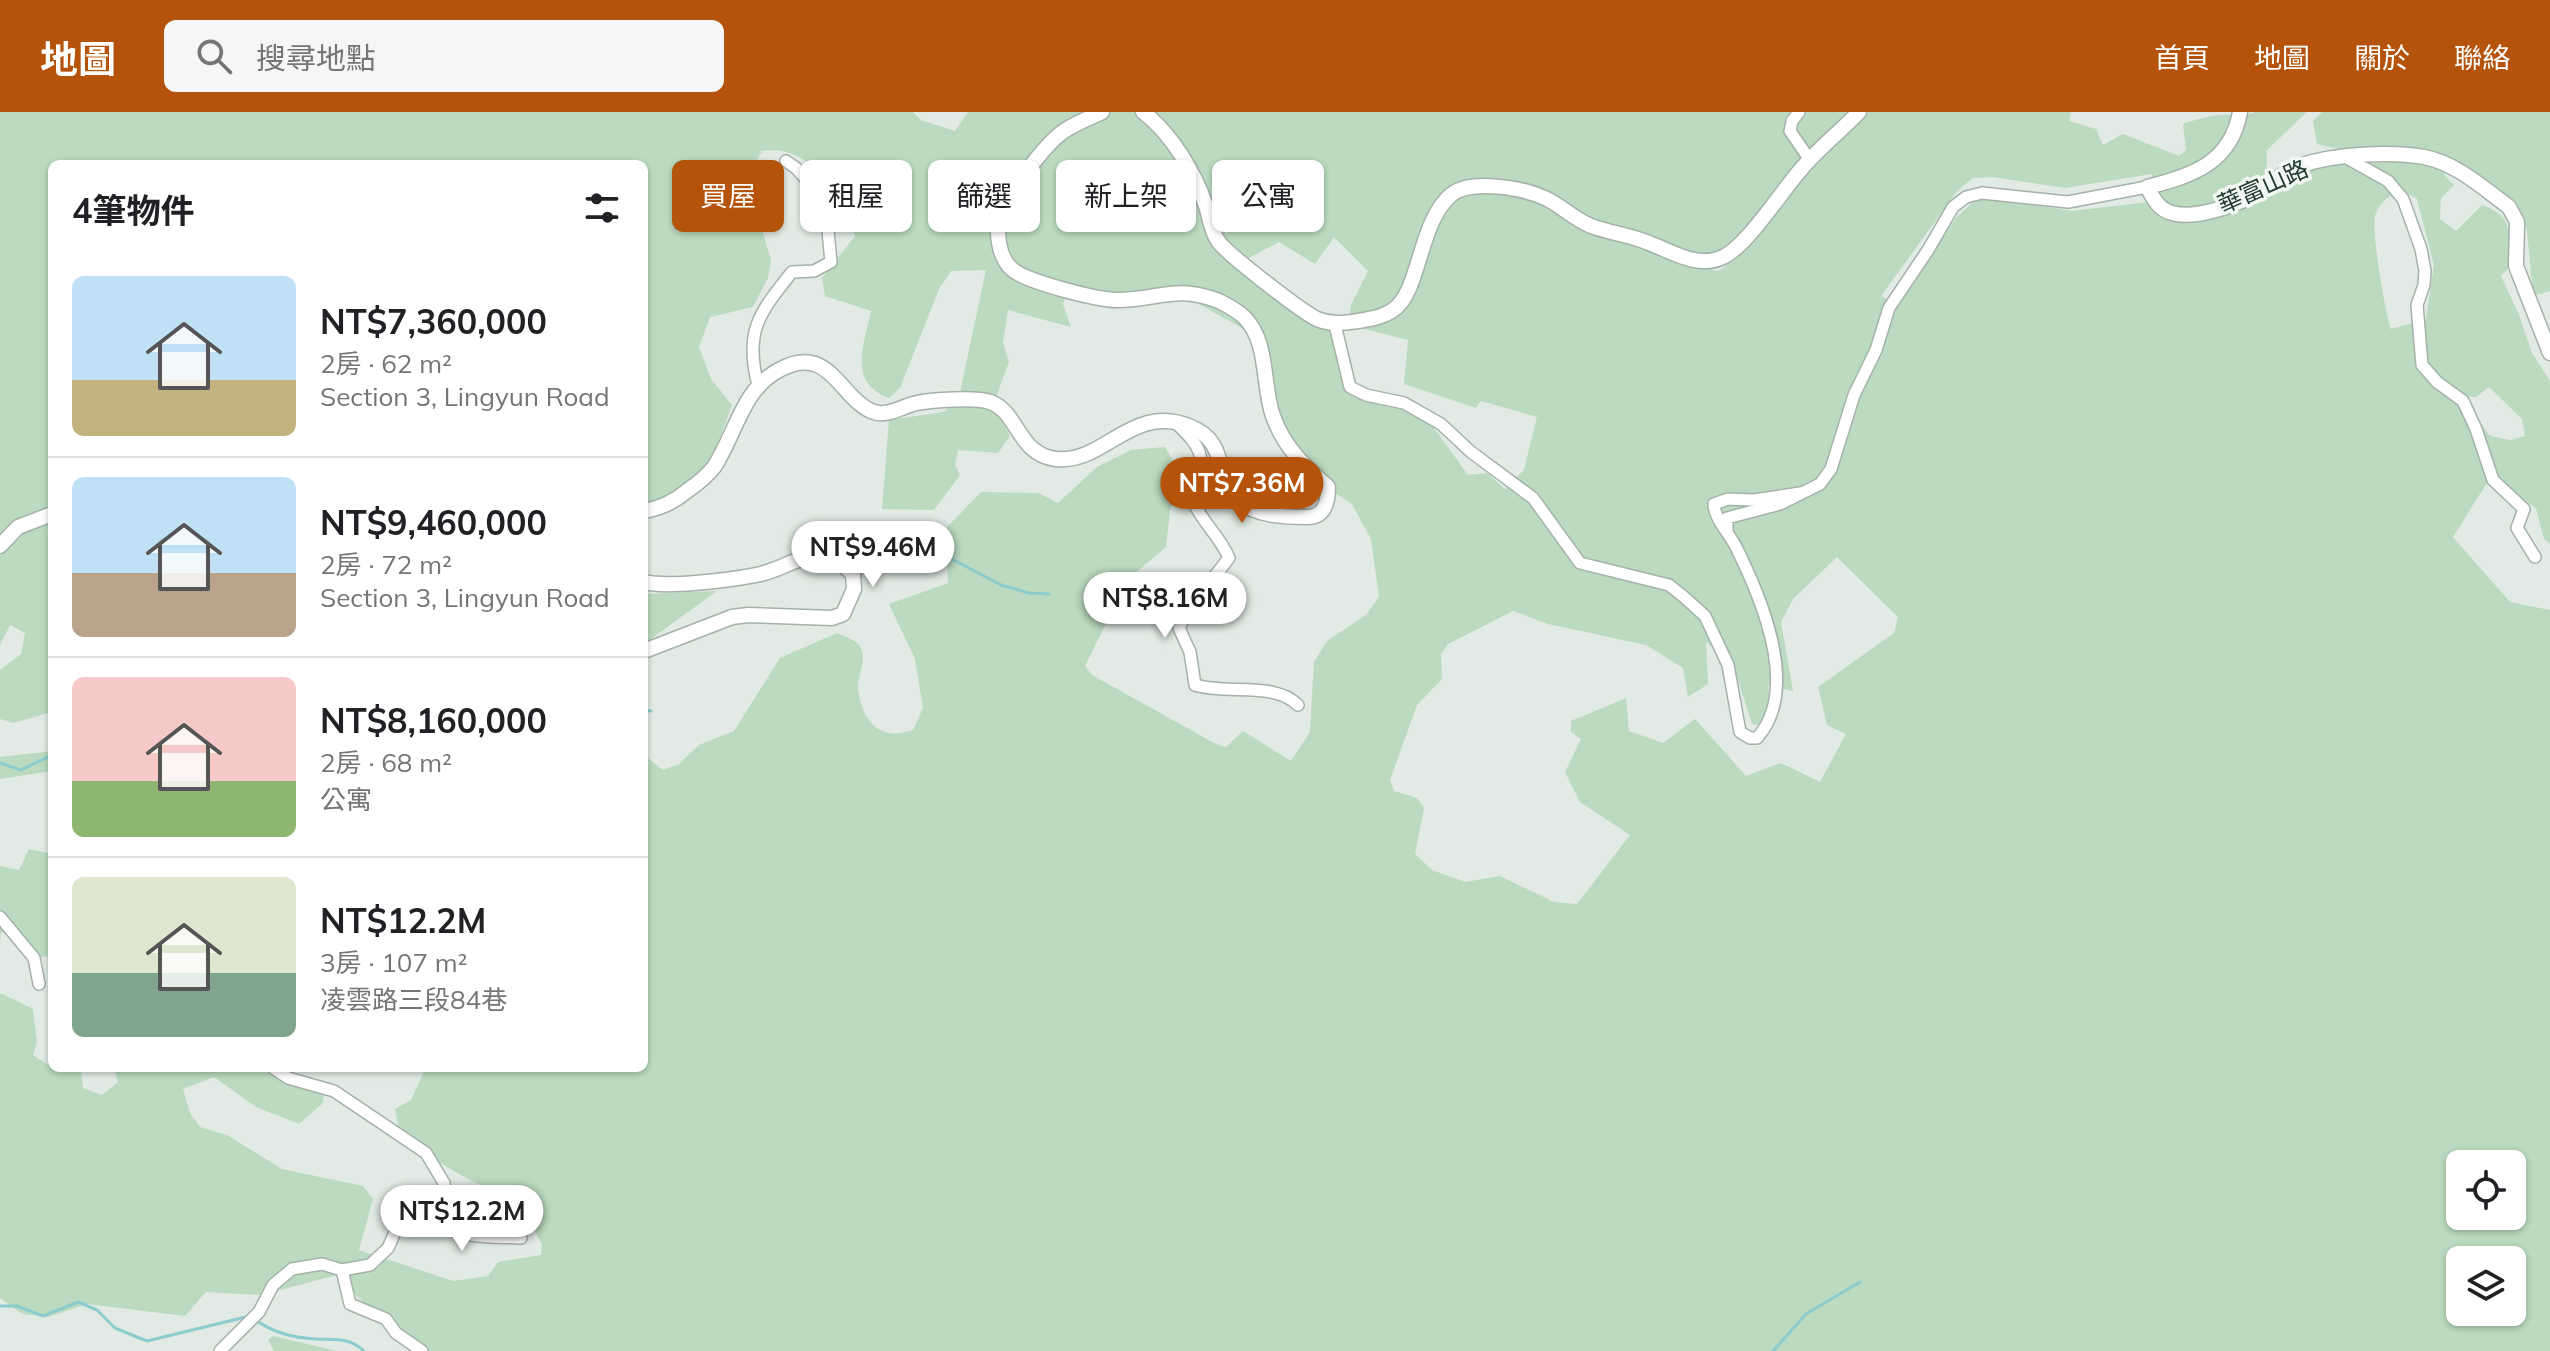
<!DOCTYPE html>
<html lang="zh-TW">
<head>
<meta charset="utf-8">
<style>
  :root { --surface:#fff; --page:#f6f6f6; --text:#202124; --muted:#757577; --line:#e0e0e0; --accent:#b45309 }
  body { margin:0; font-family:Mulish,"Noto Sans TC",sans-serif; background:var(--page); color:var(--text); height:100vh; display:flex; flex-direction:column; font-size:30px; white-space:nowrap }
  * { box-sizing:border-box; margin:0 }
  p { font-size:26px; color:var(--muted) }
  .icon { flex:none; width:44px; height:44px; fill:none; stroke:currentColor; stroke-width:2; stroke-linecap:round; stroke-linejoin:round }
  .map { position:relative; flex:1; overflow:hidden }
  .side { position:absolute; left:48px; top:48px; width:600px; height:912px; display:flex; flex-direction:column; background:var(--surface); border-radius:12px; box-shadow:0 2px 6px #0004 }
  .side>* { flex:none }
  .top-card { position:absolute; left:672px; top:48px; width:760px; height:72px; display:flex; gap:16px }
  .fabs { position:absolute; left:2446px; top:1038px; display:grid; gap:16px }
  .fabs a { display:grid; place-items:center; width:80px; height:80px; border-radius:12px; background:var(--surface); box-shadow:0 2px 6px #0004; font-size:40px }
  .price { position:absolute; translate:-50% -68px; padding:0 18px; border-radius:28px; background:#fff; color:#222; font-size:26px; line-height:52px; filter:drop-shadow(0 2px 4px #0008) }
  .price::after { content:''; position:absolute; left:50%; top:48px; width:24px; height:18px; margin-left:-12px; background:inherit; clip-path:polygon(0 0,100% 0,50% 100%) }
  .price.active { background:var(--accent); color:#fff }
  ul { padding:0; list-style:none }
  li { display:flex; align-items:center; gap:24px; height:200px; padding:0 24px }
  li+li { border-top:2px solid var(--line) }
  li span { display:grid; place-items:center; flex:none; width:224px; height:160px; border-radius:12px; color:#555 }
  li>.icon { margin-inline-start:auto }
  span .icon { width:96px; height:96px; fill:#fffc; stroke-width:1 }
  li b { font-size:34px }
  h2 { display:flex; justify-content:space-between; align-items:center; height:96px; padding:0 24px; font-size:34px }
  .pill { padding:0 28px; border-radius:12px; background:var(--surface); box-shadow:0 2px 6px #0004; font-size:28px; line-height:72px }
  .pill.active { background:var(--accent); color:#fff }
  header { display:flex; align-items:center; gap:48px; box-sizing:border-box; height:112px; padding:0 40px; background:var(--accent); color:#fff }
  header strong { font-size:38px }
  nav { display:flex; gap:44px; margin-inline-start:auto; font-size:28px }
  .search { width:560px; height:72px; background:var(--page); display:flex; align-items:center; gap:20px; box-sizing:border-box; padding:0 28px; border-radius:12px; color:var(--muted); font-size:30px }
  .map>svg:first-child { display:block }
  .green { fill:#bbdabf; fill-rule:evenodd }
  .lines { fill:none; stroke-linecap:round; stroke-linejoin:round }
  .stream { stroke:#8ccccc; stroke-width:3 }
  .minor-casing { stroke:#a4b2aa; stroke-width:14 }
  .tertiary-casing { stroke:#a4b2aa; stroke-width:17 }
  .minor { stroke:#fff; stroke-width:11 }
  .tertiary { stroke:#fff; stroke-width:14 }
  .labels { text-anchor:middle; stroke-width:7; stroke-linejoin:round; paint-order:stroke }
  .street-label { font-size:24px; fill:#223a30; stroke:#f1f7f3 }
</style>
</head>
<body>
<header>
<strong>地圖</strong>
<div class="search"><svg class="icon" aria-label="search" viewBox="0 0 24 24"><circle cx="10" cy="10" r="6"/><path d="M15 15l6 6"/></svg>搜尋地點</div>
<nav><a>首頁</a><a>地圖</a><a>關於</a><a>聯絡</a></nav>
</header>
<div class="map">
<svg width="2550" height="1239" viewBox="0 0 2550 1239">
  <rect width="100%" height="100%" fill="#e1eae4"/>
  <g class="green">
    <path d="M0,0H913L921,8L955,19L968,0H1847L1778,73L1735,135L1689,145L1703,155L1718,159C1754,140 1771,101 1796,70C1816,44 1845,22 1869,0H2071L2069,9L2096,17L2103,33L2123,22L2179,44L2186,38L2183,12C2202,5 2227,0 2245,4L2255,0H2307L2266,39C2272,75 2248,67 2235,91L2246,95C2263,83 2280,70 2299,61C2321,50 2368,51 2392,51L2395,37H2340L2317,32L2313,9L2322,0H2550V179L2533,184L2527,118L2517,95L2455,54L2444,63L2454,73L2441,86L2440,107L2456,119L2482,93C2516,105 2509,124 2509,155L2501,164L2519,203L2532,241L2550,269V432L2544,427L2536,396L2490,366L2453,425L2510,490L2550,498V1239H410L337,1163L261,1183L206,1180L185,1204L87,1192L48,1205L22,1202L0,1186V881L33,897L37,931L33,943L48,953L52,944V956H76L81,960L83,976L102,983L118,970L114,956H276L300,974L324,983L323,991L299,1012L256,995L214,965L183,977L190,1001L200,1015L227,1023L282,1057L363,1074L373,1087L359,1138L453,1169L488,1164L498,1150L541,1143L542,1133L531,1111L533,1094C484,1079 441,1054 400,1023L395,997L411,988L426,956H644V643L663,658L679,652L699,633L734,619L780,546L837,521C846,525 859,528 862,539C866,550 857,565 858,577C862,609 879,630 913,618L923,596L915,547L889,492L948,471L947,448L928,435L981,380L1039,381L1058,391L1097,355L1131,338L1165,335L1183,366L1170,398L1166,435L1128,467L1085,554L1092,563L1214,631L1226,635L1243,619L1291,649L1310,620L1314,550L1327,529L1366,503L1379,485L1371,427L1352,392L1308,364L1292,344L1251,225L1242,216L1188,186L1067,181L1063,192L1071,215L1008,198L1003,231L1009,250L993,293L1010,324L998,341L958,338L955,352L960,363L934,398L882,397L889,308L944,300L959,285L986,158L951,159L939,177L900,276L889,286C847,270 864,234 871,199L825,184L822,166L855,124C844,84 810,31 762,39L747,67L771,148L768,166L753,195L710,205L699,235L711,267L732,293L710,353L673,385L644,395V52H52V411L47,422L52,427V600L13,611L0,607V558L21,542L25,521L10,513L0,533ZM2152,62L2148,90L2072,99L1991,86L1975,88L1956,106L1897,192L1881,184L1958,78L1973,66L1992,65L2065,76ZM2401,78L2417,87L2434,153L2426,207L2391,217C2385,201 2371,117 2375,104C2380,89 2389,84 2401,78ZM1334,125L1368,159L1351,193L1349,213L1408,228L1404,272L1476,296L1481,289L1537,305L1524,358L1505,377L1487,361L1468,363L1431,312L1350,272L1325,207L1243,149L1279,130L1315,152ZM2489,275L2522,307L2525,324L2511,328L2490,324L2460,284L2476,285ZM1837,445L1898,505L1894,521L1818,575L1827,613L1846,622L1820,670L1781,651L1746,664L1695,607L1663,631L1629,619L1626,586L1571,609V620L1581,627L1565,660L1580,690L1630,723L1577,792L1554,790L1500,764L1465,770L1432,758L1415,742L1424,696L1417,686L1394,679L1390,668L1417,593L1442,567L1441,542L1448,532L1513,499L1548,512L1646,533L1683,556L1688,585L1708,572L1706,530L1733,552L1752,612L1772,616L1768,573L1793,579L1781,510L1793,487ZM2460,1052H2512V1104H2460ZM2460,1148H2512V1200H2460Z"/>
    <polygon points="717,479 644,532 644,482"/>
    <polygon points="52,639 52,659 0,667 0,645"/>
    <polygon points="29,737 52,742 52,844 41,845 26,827 1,820 0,830 0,754 19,758"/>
    <polygon points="273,1224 337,1239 274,1239 268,1228"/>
  </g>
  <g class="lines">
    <g class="stream">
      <polyline points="857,450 879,440 933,437 1001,473 1029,481 1049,482"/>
      <polyline points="644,598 651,599"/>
      <polyline points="0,651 21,658 52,643"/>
      <polyline points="0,1194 17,1194 43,1204 78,1190 97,1198 115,1216 147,1229 250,1204"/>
      <path d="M256,1208C273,1221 295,1226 316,1227C335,1228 349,1225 364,1239"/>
      <polyline points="1773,1239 1806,1202 1860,1170"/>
    </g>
    <g class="minor-casing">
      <g id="minor">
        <polyline points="1799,0 1792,9 1790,19 1810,48"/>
        <polyline points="2345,45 2388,69 2403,87 2421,137 2425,159 2424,173 2417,193 2422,253 2437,270 2463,289 2476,317 2493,368 2524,397 2517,416 2535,445"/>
        <path d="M1335,213L1350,275L1366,283L1404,291L1441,312L1471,340L1533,386L1580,451L1669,473L1684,485L1705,504L1728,553L1740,620L1750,626H1757C1801,577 1761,485 1736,435C1729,421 1714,406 1714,392L1728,387L1754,388L1800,381"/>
        <path d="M758,273C744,220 759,201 792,160L814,159L831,150L825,88L796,56L786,49"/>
        <path d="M1177,312C1186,321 1197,331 1200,343C1204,360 1187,376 1195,393C1204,412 1221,426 1229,446L1210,470L1196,472"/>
        <polyline points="1727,417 1727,406 1780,392 1820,372 1831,357 1854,283 1876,238 1889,196 1928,138 1953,95 1966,85 1982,81 2068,90 2147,75"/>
        <path d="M1210,470L1194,488L1179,516L1190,540L1195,573C1226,583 1274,569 1298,593"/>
        <polyline points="0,805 34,846 39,872"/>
        <polyline points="273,956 288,966 334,979 426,1041 444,1071 446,1085 396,1118 388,1136 370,1153 342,1158"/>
        <path d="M426,1099C455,1129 482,1124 521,1126"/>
        <polyline points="220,1239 259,1200 273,1173 292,1157 322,1152 342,1158 350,1192 386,1207 396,1221 422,1239"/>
      </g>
    </g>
    <g class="tertiary-casing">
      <g id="tertiary">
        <path d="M1143,0C1171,21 1195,61 1206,94C1210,106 1211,119 1218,129C1227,142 1302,200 1317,207C1332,213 1343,211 1358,209C1370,207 1383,205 1393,198C1421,179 1418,110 1452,82C1472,67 1523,76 1545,86C1562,94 1572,106 1591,114C1610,121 1630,123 1649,131C1673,140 1698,157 1723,145C1748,133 1783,77 1803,55C1820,35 1841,19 1859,0"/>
        <path d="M2240,0C2231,51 2192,64 2147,75C2153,86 2159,98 2172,101C2195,108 2241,92 2260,79C2274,70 2286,58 2302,53C2335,42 2391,39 2424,45C2456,51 2483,76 2509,95L2517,110L2516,154L2550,241"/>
        <path d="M644,399C661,396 674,390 687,379C697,372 707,364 714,355C736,322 742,276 781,257C829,232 839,284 871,299C887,306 902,294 917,291C932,288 975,285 990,290C1018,299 1018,343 1056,347C1105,352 1132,290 1191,315C1230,331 1213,366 1238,388C1254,404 1286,405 1307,405C1325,405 1328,390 1328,375C1304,354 1284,335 1273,304C1262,273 1269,231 1245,206C1238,199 1227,193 1219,189C1174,172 1160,188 1117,188C1097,188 1028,170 1013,158C998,146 995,118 1001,101C1009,80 1046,31 1064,19C1075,11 1090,6 1102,0"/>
        <polyline points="0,434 18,415 52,402"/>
        <path d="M644,470C668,476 730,468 756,463C795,456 814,424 853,462L854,477L843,502L832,506L748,503L732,505L644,539"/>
      </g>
    </g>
    <use href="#minor" class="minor"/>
    <use href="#tertiary" class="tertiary"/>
  </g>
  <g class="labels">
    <g class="street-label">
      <text transform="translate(2263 75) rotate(-24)" y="8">華富山路</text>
    </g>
  </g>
</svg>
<div class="fabs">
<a><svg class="icon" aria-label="locate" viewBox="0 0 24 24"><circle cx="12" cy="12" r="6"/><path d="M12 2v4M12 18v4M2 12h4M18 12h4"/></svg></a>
<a><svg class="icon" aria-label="layers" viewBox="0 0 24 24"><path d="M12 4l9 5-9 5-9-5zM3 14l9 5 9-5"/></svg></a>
</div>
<b class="price active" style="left:1242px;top:413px">NT$7.36M</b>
<b class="price" style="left:873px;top:477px">NT$9.46M</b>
<b class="price" style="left:1165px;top:528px">NT$8.16M</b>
<b class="price" style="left:462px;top:1141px">NT$12.2M</b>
<div class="top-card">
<a class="pill active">買屋</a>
<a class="pill">租屋</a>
<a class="pill">篩選</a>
<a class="pill">新上架</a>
<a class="pill">公寓</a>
</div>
<section class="side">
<h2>4筆物件<svg class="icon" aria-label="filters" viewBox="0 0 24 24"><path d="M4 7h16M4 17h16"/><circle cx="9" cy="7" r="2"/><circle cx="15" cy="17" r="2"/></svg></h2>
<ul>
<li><span style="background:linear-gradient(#bfe0f5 65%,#c2b280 0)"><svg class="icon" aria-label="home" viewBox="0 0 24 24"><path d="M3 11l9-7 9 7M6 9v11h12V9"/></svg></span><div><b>NT$7,360,000</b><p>2房 · 62 m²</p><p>Section 3, Lingyun Road</p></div></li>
<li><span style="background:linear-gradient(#bfe0f5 60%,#b9a48a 0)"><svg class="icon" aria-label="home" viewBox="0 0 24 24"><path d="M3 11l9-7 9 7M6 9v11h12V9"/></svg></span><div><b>NT$9,460,000</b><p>2房 · 72 m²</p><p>Section 3, Lingyun Road</p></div></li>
<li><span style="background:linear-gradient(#f6c9c9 65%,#8fb573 0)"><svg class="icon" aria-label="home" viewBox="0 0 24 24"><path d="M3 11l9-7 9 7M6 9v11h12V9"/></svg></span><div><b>NT$8,160,000</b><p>2房 · 68 m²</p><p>公寓</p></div></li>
<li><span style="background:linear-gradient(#dfe7d0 60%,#7fa58c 0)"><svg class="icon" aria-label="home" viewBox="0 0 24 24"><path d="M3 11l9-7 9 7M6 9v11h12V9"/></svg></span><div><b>NT$12.2M</b><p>3房 · 107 m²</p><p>凌雲路三段84巷</p></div></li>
</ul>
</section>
</div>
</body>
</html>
